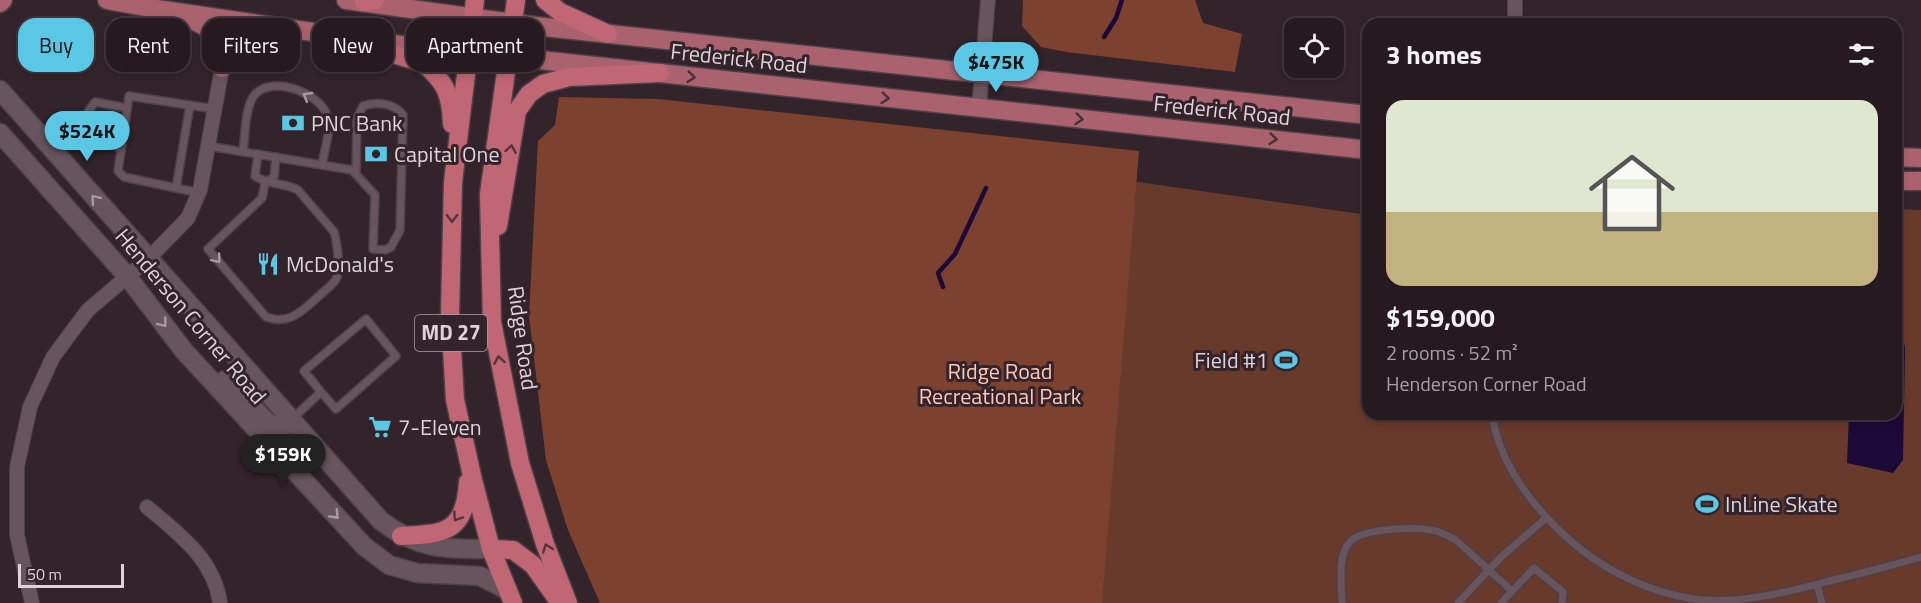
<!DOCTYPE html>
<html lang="en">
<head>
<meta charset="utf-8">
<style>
  :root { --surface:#261a20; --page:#2e2329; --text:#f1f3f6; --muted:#a4a1a5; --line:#42383e; --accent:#5ac8e5 }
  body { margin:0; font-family:"Titillium Web",sans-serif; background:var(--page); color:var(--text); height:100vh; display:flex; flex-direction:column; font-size:22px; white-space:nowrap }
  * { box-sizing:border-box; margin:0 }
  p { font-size:20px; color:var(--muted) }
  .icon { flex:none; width:33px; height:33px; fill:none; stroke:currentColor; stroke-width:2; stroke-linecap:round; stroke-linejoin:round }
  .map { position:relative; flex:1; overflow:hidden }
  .details { position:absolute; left:1362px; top:18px; width:540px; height:402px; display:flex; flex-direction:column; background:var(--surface); border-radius:18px; box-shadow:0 3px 9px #0003,0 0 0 2px var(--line) }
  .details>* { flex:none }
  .banner { position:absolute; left:18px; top:18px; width:570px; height:54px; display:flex; gap:12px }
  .fabs { position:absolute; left:1284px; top:18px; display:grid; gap:12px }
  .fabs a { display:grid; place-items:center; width:60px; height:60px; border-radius:12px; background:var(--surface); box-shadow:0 3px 9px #0003,0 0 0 2px var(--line); font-size:30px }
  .scale { position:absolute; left:18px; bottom:15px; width:106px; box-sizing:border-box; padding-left:6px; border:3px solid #dfd3d9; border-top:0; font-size:16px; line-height:21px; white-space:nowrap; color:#dfd3d9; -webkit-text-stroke:4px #33232b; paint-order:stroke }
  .price { position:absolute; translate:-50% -51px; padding:0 14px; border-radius:21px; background:var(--accent); color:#111; font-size:20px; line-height:39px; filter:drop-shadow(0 2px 3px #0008) }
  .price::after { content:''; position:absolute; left:50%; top:36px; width:18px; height:14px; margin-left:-9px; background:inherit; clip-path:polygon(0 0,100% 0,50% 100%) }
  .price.active { background:#222; color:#fff }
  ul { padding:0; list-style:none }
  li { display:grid; align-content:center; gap:12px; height:318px; padding:0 24px }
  li span { display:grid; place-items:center; height:186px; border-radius:18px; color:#555 }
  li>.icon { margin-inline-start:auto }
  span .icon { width:108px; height:108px; fill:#fffc; stroke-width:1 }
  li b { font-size:26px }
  h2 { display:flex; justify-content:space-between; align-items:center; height:72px; padding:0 24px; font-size:26px }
  .pill { padding:0 21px; border-radius:18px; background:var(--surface); box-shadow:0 3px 9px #0003,0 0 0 2px var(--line); font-size:21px; line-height:54px }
  .pill.active { background:var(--accent); color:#111 }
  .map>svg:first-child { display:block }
  .green { fill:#683a2b }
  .forest { fill:#7c422f }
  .water { fill:#1c0938 }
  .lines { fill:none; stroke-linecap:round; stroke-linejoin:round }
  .stream { stroke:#1c0938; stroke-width:4.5 }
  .service-casing { stroke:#4e4047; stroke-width:10 }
  .minor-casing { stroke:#4e4047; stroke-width:16 }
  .tertiary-casing { stroke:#4e4047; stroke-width:21 }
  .primary-casing { stroke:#4e4047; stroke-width:21 }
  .trunk-casing { stroke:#4e4047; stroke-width:21 }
  .service { stroke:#67545d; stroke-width:7 }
  .minor { stroke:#67545d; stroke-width:14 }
  .tertiary { stroke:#67545d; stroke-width:18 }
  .primary { stroke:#aa626e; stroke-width:18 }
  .trunk { stroke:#c06674; stroke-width:18 }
  .oneway { stroke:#4b3038 }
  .oneway2 { stroke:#a99aa1 }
  .oneway3 { stroke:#56343d }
  .labels { text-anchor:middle; stroke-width:6; stroke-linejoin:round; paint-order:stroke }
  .shield { fill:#33232b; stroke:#ab9ea5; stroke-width:1.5 }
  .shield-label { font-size:21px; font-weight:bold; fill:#dfd3d9 }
  .street-label { font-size:22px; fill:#dfd3d9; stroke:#33232b }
  .poi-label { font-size:22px; fill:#dfd3d9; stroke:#33232b; text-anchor:start }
  .park-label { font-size:22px; fill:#ffc7b4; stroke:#33232b }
</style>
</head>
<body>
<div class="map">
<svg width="1921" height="603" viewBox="0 0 1921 603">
  <rect width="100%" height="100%" fill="#33232b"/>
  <polygon class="green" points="896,147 1368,215 1368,414 1896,414 1896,209 1921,210 1921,603 631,603"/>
  <g class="forest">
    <polygon points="1023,0 1195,0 1203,23 1242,34 1235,72 1066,52 1041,47 1022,26"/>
    <polygon points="559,97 658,99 1139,151 1102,603 600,603 568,530 546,460 529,316 538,141 555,125"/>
  </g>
  <polygon class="water" points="1896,301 1905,348 1903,460 1893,473 1847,463 1849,414 1896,414"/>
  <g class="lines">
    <g class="stream">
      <polyline points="1104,37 1116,18 1122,0"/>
      <polyline points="943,287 938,273 955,254 986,188"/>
    </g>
    <g class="service-casing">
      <g id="service">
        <polyline points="190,105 176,188 199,193"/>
        <path d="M208,146L352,170L375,195L373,249L385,250L391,247L400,230L403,115C394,103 377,101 363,106L357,118L356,174"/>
        <polyline points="121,151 88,112 95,102 127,108"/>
        <path d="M243,152C245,137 245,109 253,97C268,74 318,91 327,115C332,129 324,151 322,165"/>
        <path d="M258,154L255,176C270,186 283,182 298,190L334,232C337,242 341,270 336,279C333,285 324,291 319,296C303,310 289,326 266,317L208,249L262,198L265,183L274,177L276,157"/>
        <polyline points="176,188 124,177 118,171 129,96 215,109"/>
        <path d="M1492,414C1498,456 1521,490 1549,520C1589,563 1644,594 1703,600C1747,603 1791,591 1833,580C1862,573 1892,565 1921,557"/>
        <polyline points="293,418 321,392 336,409 396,356 366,319 304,371 321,392"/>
        <polyline points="1817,585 1822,603"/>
        <path d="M1342,603C1342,586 1337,557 1349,543C1360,528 1413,527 1431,530C1440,531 1449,536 1457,541L1511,590"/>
        <polyline points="1458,603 1500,558 1546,518"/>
        <polyline points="1501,603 1534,568 1563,592 1562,603"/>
      </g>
    </g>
    <g class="minor-casing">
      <g id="minor">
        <polyline points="1515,24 1515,0"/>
        <polyline points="979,108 988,0"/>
        <path d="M147,507C179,534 214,559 220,603"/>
        <polyline points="32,603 17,535 17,467 30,407 53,357 88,310 148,259 188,218 200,190 222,68"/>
      </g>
    </g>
    <g class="tertiary-casing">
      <g id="tertiary">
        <path d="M0,90L381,521C420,550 444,549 491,549"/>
        <polyline points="0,133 127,276 184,351 364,546 389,565 417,573 480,576 507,590"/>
        <polyline points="225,380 268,423 275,426 285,426 291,420"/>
      </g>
    </g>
    <g class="primary-casing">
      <g id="primary">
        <polyline points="107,0 150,8 469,55 508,60 531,59 1368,150"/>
        <polyline points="346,0 535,26 1368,115"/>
        <polyline points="0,3 3,0"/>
        <polyline points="189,18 206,27 216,44 222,68"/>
        <path d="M222,68C239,42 242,37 273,30"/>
        <polyline points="1896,157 1921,158"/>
        <polyline points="1896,181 1921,181"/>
      </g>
    </g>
    <g class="trunk-casing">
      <g id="trunk">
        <polyline points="475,0 453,182 450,315 455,400 473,480 491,549 513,603"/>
        <polyline points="516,0 489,194 492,322 520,463 545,544 568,603"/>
        <polyline points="545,0 560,12 608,34"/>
        <polyline points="364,2 375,0"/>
        <path d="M326,34L423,63C446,82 451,95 452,124"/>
        <polyline points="498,226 517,111 529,94 543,84 569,77 660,73"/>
        <path d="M401,536C446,534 465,532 468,482"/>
        <polyline points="491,549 513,550 533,565 560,603"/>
      </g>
    </g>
    <use href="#service" class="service"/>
    <use href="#minor" class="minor"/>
    <use href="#tertiary" class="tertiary"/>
    <use href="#primary" class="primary"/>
    <use href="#trunk" class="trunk"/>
  </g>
  <defs><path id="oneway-chevron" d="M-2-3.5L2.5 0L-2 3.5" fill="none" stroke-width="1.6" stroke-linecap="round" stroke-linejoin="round" transform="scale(1.5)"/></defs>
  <g class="oneway">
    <use href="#oneway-chevron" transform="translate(691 77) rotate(6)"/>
    <use href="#oneway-chevron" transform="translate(885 98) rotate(6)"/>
    <use href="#oneway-chevron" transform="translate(1079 119) rotate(6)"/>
    <use href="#oneway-chevron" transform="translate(1273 139) rotate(6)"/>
  </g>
  <g class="oneway2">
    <use href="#oneway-chevron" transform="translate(307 96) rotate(-149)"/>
    <use href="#oneway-chevron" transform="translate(95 199) rotate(-131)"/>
    <use href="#oneway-chevron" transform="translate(217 259) rotate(50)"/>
    <use href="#oneway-chevron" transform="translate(163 323) rotate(52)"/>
    <use href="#oneway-chevron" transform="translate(335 515) rotate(47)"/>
  </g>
  <g class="oneway3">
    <use href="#oneway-chevron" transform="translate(511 149) rotate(-80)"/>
    <use href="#oneway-chevron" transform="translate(452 218) rotate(91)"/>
    <use href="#oneway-chevron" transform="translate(499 360) rotate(-100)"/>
    <use href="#oneway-chevron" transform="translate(457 517) rotate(124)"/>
    <use href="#oneway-chevron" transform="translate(547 548) rotate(-110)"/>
  </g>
  <defs>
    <g id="bank-bare" transform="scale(1.8)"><path d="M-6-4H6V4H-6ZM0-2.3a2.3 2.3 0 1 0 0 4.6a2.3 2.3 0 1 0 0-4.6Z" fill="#5ac8e5" stroke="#33232b" stroke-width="2.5" paint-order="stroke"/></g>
    <g id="restaurant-bare" transform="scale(1.8)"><path d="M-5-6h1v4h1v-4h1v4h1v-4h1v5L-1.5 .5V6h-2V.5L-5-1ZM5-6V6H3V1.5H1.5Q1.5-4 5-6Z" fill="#5ac8e5" stroke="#33232b" stroke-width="2.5" paint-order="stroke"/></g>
    <g id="stadium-bare" transform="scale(1.8)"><path d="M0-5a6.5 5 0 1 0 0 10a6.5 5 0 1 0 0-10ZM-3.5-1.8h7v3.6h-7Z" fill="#5ac8e5" stroke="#33232b" stroke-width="2.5" paint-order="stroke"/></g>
    <g id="supermarket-bare" transform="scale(1.8)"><path d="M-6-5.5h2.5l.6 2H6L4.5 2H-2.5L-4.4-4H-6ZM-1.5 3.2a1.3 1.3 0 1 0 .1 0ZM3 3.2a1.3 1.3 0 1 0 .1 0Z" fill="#5ac8e5" stroke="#33232b" stroke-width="2.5" paint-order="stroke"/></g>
  </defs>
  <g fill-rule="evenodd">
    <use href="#bank-bare" x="293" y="123"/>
    <use href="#bank-bare" x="376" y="154"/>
    <use href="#restaurant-bare" x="268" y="264"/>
    <use href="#stadium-bare" x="1286" y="360"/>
    <use href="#supermarket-bare" x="380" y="427"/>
    <use href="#stadium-bare" x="1707" y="504"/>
  </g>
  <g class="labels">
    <rect class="shield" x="415" y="315" width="72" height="36" rx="4.5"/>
    <g class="shield-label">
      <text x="451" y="340">MD 27</text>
    </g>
    <g class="street-label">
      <text transform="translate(739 58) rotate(6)" y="8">Frederick Road</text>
      <text transform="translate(1222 110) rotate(6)" y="8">Frederick Road</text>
      <text transform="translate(191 316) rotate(50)" y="8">Henderson Corner Road</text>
      <text transform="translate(523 338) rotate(82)" y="8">Ridge Road</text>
    </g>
    <g class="poi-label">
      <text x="311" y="131">PNC Bank</text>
      <text x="394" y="162">Capital One</text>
      <text x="286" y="272">McDonald's</text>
      <text x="1268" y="368" text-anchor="end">Field #1</text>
      <text x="398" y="435">7-Eleven</text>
      <text x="1725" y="512">InLine Skate</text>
    </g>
    <g class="park-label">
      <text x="1000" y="379">Ridge Road<tspan x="1000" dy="25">Recreational Park</tspan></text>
    </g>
  </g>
</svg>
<div class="fabs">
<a><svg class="icon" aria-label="locate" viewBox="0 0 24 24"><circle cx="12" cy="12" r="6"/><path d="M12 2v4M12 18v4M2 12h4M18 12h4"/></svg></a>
</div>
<div class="scale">50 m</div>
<b class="price" style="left:996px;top:93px">$475K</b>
<b class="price" style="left:87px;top:162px">$524K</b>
<b class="price active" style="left:283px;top:485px">$159K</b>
<div class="banner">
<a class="pill active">Buy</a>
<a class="pill">Rent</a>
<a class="pill">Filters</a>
<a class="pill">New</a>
<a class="pill">Apartment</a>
</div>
<section class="details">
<h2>3 homes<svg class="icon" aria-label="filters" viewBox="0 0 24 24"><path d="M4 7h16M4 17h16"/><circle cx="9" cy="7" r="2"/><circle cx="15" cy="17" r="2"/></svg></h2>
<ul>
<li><span style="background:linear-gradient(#dfe7d0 60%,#c2b280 0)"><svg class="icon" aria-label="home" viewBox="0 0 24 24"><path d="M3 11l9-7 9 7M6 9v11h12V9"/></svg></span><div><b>$159,000</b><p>2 rooms · 52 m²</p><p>Henderson Corner Road</p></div></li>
</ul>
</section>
</div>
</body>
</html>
